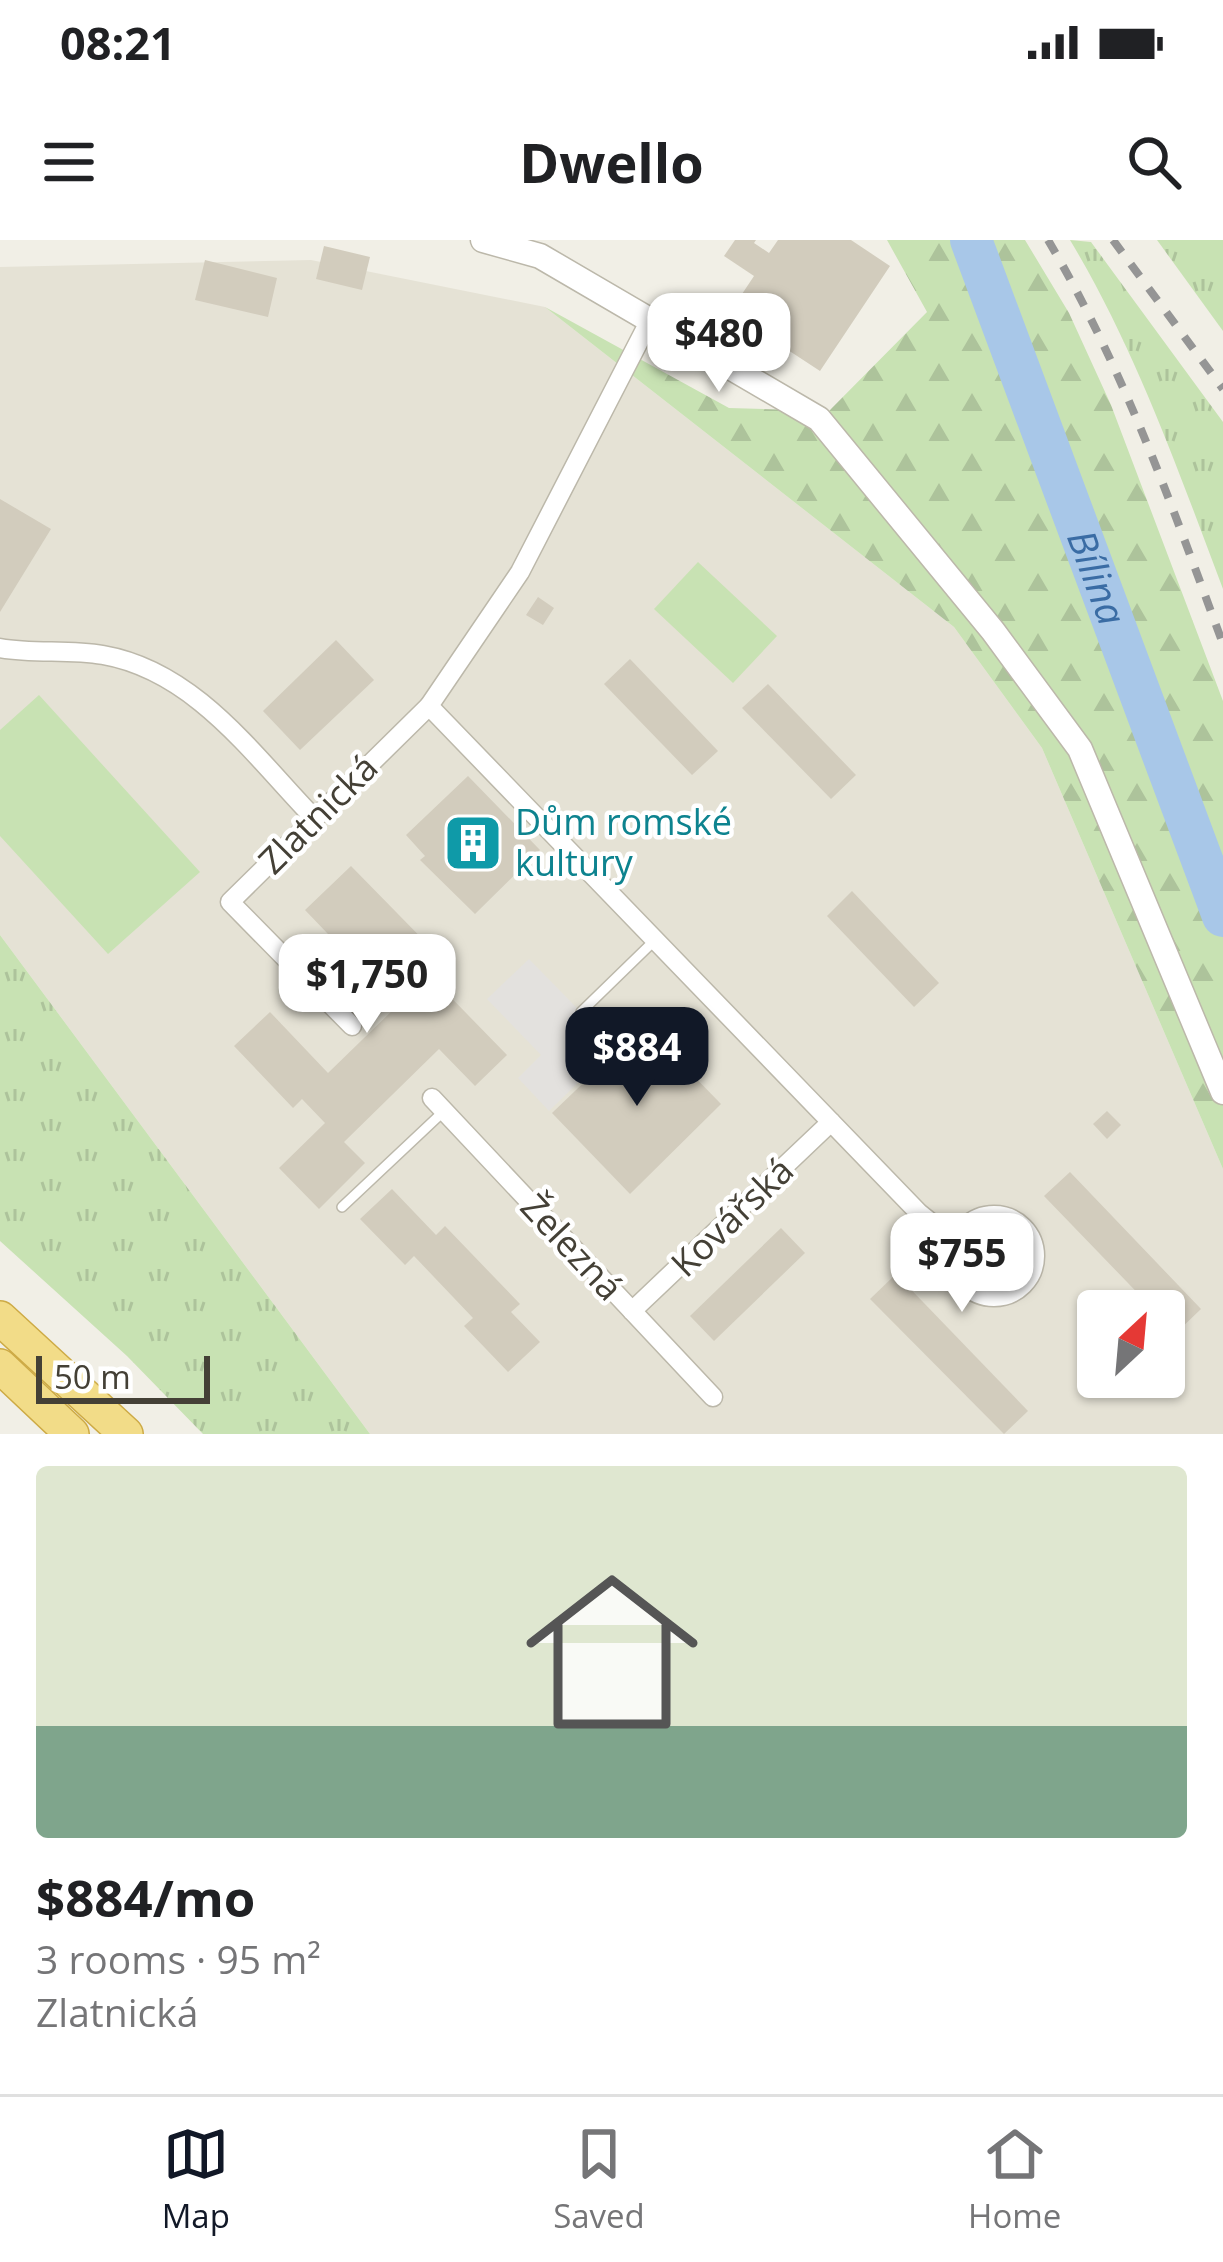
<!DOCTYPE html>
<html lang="en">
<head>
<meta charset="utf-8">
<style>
  :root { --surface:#fff; --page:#f6f6f6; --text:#202124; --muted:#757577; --line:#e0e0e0; --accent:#111827 }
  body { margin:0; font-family:"Open Sans",sans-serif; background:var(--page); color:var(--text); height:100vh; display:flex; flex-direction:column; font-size:45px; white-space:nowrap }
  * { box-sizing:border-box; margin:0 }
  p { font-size:39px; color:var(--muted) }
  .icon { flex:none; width:66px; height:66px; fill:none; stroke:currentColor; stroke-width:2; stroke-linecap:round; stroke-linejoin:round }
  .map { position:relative; height:1194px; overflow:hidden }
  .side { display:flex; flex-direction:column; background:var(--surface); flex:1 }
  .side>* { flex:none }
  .needle { width:78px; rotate:26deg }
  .controls { position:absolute; left:1077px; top:1050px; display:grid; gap:24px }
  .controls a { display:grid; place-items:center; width:108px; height:108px; border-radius:12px; background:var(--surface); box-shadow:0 3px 9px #0004; font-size:60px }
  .scale { position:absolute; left:36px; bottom:30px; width:174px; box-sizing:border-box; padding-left:12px; border:6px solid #444036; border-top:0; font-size:33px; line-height:42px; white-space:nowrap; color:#444036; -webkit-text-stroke:9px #fff; paint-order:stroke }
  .price { position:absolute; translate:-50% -102px; padding:0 27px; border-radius:24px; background:#fff; color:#222; font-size:39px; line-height:78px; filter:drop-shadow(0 3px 6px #0008) }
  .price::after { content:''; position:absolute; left:50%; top:72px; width:36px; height:27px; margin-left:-18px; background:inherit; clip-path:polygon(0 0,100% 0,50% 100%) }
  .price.current { background:var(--accent); color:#fff }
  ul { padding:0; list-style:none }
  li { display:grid; align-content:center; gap:24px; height:636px; padding:0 36px }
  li+li { border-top:3px solid var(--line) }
  li span { display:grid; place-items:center; height:372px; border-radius:12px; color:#555 }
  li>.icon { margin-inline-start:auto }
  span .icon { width:216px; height:216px; fill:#fffc; stroke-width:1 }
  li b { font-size:51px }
  .status { display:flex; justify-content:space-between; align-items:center; height:84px; padding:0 60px; background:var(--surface); direction:ltr }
  .status svg { height:33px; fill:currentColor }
  header { display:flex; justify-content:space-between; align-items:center; height:156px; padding:0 36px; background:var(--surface); font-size:54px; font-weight:700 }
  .tabs { display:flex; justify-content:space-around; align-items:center; height:168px; border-top:3px solid var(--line); background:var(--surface); font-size:33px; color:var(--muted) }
  .tabs a { display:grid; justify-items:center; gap:6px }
  .tabs .current { color:var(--accent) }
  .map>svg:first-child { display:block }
  .residential { fill:#e5e2d5; fill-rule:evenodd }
  .grass { fill:url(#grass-tufts) }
  .forest { fill:url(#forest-firs) }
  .pitch { fill:#c8e2b3 }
  .parking { fill:#e3e1de }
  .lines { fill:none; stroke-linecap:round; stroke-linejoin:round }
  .river { stroke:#a8c7e8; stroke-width:42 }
  .building { fill:#d2ccbd }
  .service-casing { stroke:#bcb8aa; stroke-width:12 }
  .minor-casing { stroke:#bcb8aa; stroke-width:21 }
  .tertiary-casing { stroke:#bcb8aa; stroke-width:27 }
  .trunk-casing { stroke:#cdaa45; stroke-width:36 }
  .service { stroke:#fff; stroke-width:9 }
  .minor { stroke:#fff; stroke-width:18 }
  .tertiary { stroke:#fff; stroke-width:24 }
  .trunk { stroke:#f2dc88; stroke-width:33 }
  .rail { stroke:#959595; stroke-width:8; stroke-dasharray:15 15; stroke-linecap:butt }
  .labels { text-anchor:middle; stroke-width:9; stroke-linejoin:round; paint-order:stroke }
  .street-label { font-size:36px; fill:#444036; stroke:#fff }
  .culture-label { font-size:36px; fill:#0d838f; stroke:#fff; text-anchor:start }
  .water-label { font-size:39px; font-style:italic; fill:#3a6ca4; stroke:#fff }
</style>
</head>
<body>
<div class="status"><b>08:21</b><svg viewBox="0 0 49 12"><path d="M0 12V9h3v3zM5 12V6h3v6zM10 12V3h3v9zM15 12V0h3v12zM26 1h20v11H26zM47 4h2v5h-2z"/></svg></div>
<header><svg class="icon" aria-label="menu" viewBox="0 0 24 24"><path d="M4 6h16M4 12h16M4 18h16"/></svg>Dwello<svg class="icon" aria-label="search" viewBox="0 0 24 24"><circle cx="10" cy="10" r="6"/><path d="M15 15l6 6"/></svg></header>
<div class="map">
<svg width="1223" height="1194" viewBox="0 0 1223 1194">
  <defs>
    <pattern id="grass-tufts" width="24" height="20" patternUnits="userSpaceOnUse" patternTransform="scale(3)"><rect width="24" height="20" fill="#c8e2b3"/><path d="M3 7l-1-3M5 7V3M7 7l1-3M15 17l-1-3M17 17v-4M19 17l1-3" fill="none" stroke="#adc39b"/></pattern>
    <pattern id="forest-firs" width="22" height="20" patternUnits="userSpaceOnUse" patternTransform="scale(3)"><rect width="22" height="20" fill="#c8e2b3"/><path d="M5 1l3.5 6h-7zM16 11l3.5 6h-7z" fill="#adc39b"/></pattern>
  </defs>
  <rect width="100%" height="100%" fill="#f1efe6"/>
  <path class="residential" d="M311,20L545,67L954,387L1042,508L1223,929V1194H370L0,695V27ZM1098,1071H1164V1137H1098Z"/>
  <g class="grass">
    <path d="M1070,0L1091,2L1223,182V349C1178,230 1136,110 1070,0Z"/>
    <polygon points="1157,0 1223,0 1223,91"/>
    <polygon points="0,695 370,1194 203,1194 127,1116 0,1001"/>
  </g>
  <polygon class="forest" points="887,0 1025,0 1069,73 1111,165 1223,461 1223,929 1042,508 954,387 545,67 729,168 829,171 927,72"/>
  <g class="pitch">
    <polygon points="698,322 777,396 733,443 654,369"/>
    <polygon points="39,455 200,632 108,714 0,596 0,490"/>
  </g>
  <polygon class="parking" points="529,719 615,807 549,871 518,838 541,815 487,759"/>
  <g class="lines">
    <path class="river" id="s1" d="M971,0L1223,676"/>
  </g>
  <g class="building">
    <polygon points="735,0 756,0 754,3 769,13 778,0 851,0 890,26 820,131 730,72 754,36 724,16"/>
    <polygon points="324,6 370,17 362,50 316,39"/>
    <polygon points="205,20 277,38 268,77 195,60"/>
    <polygon points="0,259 51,289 0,372"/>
    <polygon points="538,357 554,368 543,385 526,375"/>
    <polygon points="336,400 374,440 300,510 263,471"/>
    <polygon points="630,419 718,511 692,535 604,444"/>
    <polygon points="768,444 856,535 831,559 742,468"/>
    <polygon points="468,536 540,610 475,674 420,620 425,616 406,595"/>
    <polygon points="351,626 444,721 429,735 507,815 475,846 439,809 344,902 365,923 319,969 279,928 325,883 302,859 293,868 234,806 270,772 328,833 397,766 305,670"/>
    <polygon points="852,651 939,743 914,767 827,676"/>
    <polygon points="644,785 721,864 630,954 552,873"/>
    <polygon points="1107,871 1121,885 1107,899 1093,884"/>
    <polygon points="1070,932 1201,1069 1176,1093 1164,1080 1164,1071 1155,1071 1044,956"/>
    <polygon points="392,949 436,995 445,986 520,1064 511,1072 540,1102 508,1132 464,1086 473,1078 414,1016 405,1025 360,979"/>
    <polygon points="781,988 805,1013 714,1101 690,1076"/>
    <polygon points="896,1034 1028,1171 1004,1194 870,1059"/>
  </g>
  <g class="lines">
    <g class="service-casing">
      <g id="service">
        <polyline points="581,772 655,700"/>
        <polyline points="342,967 443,872"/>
      </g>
    </g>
    <g class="minor-casing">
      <g id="minor">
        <polyline points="650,80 520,332 429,466 919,973 955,1002"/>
        <path d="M0,408C34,414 69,409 103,415C195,431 253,515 314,578"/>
        <polyline points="352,786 230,662 429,466"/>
        <polyline points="432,858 713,1157"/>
        <circle cx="994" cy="1016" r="41"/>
        <polyline points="632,1071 831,882"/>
      </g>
    </g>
    <g class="tertiary-casing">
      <polyline id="tertiary" points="483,0 540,16 819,179 993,391 1080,509 1223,852"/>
    </g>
    <g class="trunk-casing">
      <g id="trunk">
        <polyline points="0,1078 126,1194"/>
        <polyline points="0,1126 72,1194"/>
      </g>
    </g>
    <use href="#service" class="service"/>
    <use href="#minor" class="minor"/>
    <use href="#tertiary" class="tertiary"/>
    <use href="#trunk" class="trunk"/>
    <g class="rail">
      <path d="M1048,0C1123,127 1172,266 1223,404"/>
      <polyline points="1113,0 1223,149"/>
    </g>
  </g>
  <defs>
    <g id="building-square" transform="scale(3)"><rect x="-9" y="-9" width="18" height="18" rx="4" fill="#0f9aa8" stroke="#fff"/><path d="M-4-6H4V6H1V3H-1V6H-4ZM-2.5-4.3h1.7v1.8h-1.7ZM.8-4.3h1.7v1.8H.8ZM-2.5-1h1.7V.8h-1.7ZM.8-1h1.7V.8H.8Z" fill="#fff"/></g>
  </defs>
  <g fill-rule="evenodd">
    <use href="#building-square" x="473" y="603"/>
  </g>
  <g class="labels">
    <g class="street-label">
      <text transform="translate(318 574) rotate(-45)" y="13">Zlatnická</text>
      <text transform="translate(732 977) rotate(-44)" y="13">Kovářská</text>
      <text transform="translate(572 1007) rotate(47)" y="13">Železná</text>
    </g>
    <g class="culture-label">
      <text x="515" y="595">Dům romské<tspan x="515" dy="41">kultury</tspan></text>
    </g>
    <g class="water-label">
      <text dy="14" stroke="none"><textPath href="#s1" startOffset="360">Bílina</textPath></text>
    </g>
  </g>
</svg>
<div class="controls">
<a><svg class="needle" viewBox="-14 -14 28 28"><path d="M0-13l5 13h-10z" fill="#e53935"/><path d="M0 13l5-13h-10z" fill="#757577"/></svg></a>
</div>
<div class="scale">50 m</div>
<b class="price" style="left:719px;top:155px">$480</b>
<b class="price" style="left:367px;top:796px">$1,750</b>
<b class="price current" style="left:637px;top:869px">$884</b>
<b class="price" style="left:962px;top:1075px">$755</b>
</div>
<section class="side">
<ul>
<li><span style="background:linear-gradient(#dfe7d0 70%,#7fa58c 0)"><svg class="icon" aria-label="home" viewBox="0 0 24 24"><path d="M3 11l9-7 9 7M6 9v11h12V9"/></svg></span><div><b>$884/mo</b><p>3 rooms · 95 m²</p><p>Zlatnická</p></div></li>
</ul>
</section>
<nav class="tabs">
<a class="current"><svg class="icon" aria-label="map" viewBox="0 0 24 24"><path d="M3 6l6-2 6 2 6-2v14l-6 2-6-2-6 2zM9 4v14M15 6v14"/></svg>Map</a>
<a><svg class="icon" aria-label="saved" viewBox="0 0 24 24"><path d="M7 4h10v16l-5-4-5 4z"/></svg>Saved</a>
<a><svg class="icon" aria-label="home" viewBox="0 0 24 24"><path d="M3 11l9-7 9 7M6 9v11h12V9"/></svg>Home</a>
</nav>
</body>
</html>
